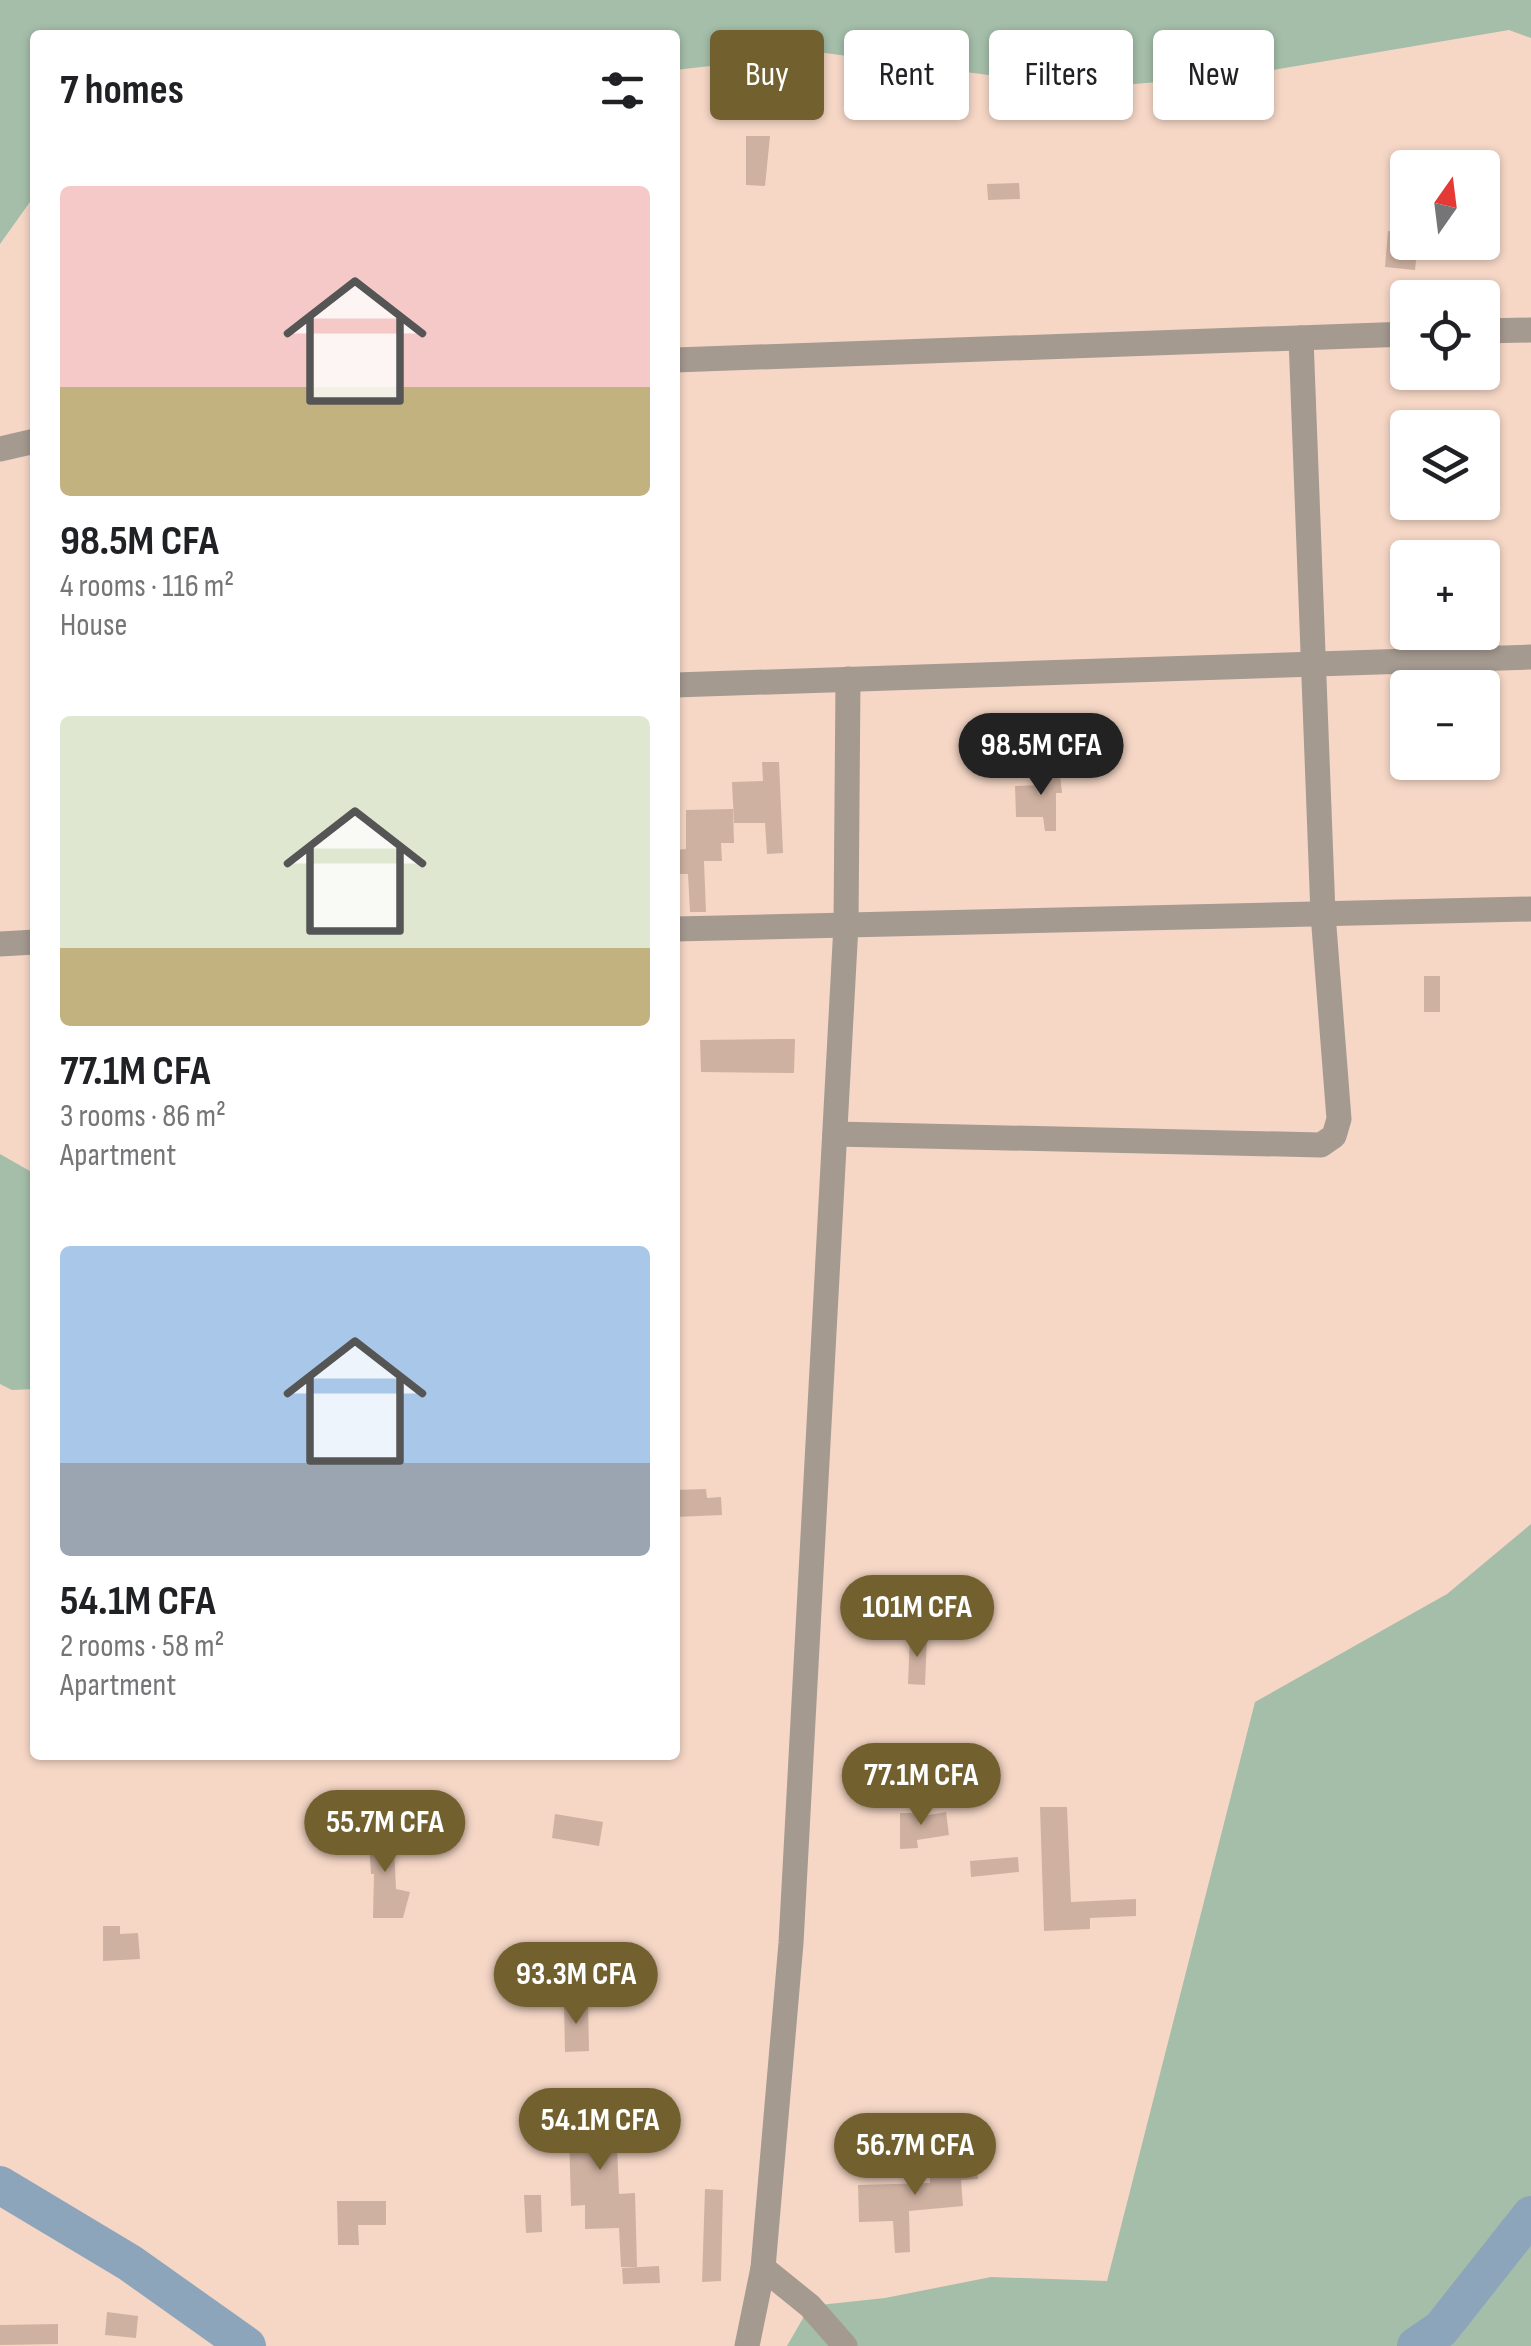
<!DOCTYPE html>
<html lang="en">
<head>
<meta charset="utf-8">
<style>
  :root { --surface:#fff; --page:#f2f2f2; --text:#202124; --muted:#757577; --accent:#72602f }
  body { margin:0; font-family:"Sofia Sans Condensed",sans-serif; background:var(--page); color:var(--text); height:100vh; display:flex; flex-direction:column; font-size:38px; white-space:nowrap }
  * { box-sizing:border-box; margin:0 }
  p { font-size:32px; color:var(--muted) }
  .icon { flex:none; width:55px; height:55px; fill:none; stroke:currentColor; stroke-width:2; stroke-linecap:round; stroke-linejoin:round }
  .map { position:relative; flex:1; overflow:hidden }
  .sheet { position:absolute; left:30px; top:30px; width:650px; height:1730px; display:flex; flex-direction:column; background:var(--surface); border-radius:10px; box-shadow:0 2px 8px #0004 }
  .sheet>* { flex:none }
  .banner { position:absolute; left:710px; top:30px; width:670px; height:90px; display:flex; gap:20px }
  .needle { width:65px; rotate:14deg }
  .controls { position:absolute; left:1390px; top:150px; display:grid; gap:20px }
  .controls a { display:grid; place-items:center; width:110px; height:110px; border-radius:10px; background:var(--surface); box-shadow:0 2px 8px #0004; font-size:50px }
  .price { position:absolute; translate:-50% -85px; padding:0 22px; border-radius:35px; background:var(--accent); color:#fff; font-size:32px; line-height:65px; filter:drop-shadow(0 2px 5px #0008) }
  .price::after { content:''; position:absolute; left:50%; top:60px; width:30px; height:22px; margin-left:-15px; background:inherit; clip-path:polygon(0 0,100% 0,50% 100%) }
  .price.selected { background:#222; color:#fff }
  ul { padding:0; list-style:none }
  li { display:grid; align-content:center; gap:20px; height:530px; padding:0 30px }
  li span { display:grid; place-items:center; height:310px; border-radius:10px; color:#555 }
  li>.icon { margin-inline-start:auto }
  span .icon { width:180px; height:180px; fill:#fffc; stroke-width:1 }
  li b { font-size:42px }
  h2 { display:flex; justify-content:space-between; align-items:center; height:120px; padding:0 30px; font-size:42px }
  .tag { padding:0 35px; border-radius:10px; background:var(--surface); box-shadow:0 2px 8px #0004; font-size:35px; line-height:90px }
  .tag.selected { background:var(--accent); color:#fff }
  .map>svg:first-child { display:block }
  .green { fill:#a4bea9 }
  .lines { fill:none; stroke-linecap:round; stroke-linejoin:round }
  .river { stroke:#8da5bb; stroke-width:38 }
  .building { fill:#cfb1a1 }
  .street { stroke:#a59a90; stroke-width:25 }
</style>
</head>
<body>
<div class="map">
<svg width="1531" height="2346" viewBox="0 0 1531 2346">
  <rect width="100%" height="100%" fill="#f6d7c6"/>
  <g class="green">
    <polygon points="0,0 1531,0 1531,38 1509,30 1243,75 1086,88 825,53 675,70 675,35 35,35 35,195 0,244"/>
    <polygon points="0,1154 35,1174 35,1389 12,1390 0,1384"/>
    <polygon points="1531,1524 1531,2346 787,2346 810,2306 885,2298 991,2277 1107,2281 1255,1702 1447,1594"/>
  </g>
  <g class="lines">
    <g class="river">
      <polyline points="0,2185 130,2263 247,2346"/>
      <polyline points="1416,2346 1441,2329 1531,2215"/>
    </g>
  </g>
  <g class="building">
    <polygon points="746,136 770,136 765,186 746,185"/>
    <polygon points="1019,183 1020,199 988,200 987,184"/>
    <polygon points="1388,231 1408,232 1408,242 1418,242 1415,270 1385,267"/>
    <polygon points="762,762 779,762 783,853 767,854 765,823 734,823 732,782 763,781"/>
    <polygon points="1059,765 1062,793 1056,793 1056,831 1045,831 1043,817 1016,817 1015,786 1039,785 1040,767"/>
    <polygon points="733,809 734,843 721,843 722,861 704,861 706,912 690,912 688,874 675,874 675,850 686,849 686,810"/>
    <rect x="1424" y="976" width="16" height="36"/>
    <polygon points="780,1039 795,1039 794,1073 701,1072 700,1040"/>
    <polygon points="706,1489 707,1498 721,1497 722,1515 675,1517 675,1490"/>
    <polygon points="910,1635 927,1636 925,1685 908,1684"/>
    <polygon points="1040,1807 1067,1807 1071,1902 1136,1899 1136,1916 1090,1918 1090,1929 1044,1931"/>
    <polygon points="946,1812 949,1835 917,1840 918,1848 900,1849 900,1813 917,1813 917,1817"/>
    <polygon points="555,1814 603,1822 599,1846 552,1838"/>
    <polygon points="393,1826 396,1889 410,1892 403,1918 373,1918 374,1874 371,1874 368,1827"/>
    <polygon points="1018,1857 1019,1872 971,1877 970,1861"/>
    <polygon points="103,1926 120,1926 120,1934 138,1933 140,1959 103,1961"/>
    <polygon points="588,2002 589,2051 565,2052 564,2003"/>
    <polygon points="615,2098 619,2194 635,2193 637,2267 621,2267 619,2228 585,2229 585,2205 571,2206 568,2100"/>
    <polygon points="976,2153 978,2179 961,2180 963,2206 909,2211 910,2252 895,2253 893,2221 859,2222 858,2185 930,2183 930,2168 959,2168 958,2155"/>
    <polygon points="705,2189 723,2190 721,2281 702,2282"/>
    <polygon points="524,2195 541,2195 542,2232 526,2233"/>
    <polygon points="337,2201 386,2201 386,2225 358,2225 359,2245 338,2245"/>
    <polygon points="659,2266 660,2283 623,2284 622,2268"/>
    <polygon points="107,2312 138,2316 136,2338 105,2335"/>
    <polygon points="58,2324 58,2344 0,2345 0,2325"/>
  </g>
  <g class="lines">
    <g class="street">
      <polyline points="1482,331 1531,330"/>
      <polyline points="675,360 1408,334"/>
      <polyline points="0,449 35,441"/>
      <polyline points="675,685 1531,657"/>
      <polyline points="675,929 1531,909"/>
      <polyline points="0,944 35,942"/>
      <polyline points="835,1134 1321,1145 1334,1136 1339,1119 1323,914 1301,338"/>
      <polyline points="763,2268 810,2306 845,2346"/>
      <polyline points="747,2346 763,2268 791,1943 846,925 848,679"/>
    </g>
  </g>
</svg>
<div class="controls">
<a><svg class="needle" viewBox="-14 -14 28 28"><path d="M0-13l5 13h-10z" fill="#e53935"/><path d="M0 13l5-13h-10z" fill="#757577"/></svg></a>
<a><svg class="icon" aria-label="locate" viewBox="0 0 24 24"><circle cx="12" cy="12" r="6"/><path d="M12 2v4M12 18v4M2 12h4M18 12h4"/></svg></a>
<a><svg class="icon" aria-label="layers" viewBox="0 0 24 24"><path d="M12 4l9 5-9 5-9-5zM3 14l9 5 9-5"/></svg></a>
<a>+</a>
<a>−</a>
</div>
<b class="price selected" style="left:1041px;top:798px">98.5M CFA</b>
<b class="price" style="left:917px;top:1660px">101M CFA</b>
<b class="price" style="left:921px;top:1828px">77.1M CFA</b>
<b class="price" style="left:385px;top:1875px">55.7M CFA</b>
<b class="price" style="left:576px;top:2027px">93.3M CFA</b>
<b class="price" style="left:600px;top:2173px">54.1M CFA</b>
<b class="price" style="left:915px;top:2198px">56.7M CFA</b>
<div class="banner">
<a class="tag selected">Buy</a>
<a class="tag">Rent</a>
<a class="tag">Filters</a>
<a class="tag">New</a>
</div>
<section class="sheet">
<h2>7 homes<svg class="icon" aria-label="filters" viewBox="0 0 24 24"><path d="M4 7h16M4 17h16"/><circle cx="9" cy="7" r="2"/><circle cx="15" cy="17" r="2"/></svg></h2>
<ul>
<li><span style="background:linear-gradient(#f6c9c9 65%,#c2b280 0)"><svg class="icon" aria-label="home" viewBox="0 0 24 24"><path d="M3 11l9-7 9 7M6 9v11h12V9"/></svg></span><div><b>98.5M CFA</b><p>4 rooms · 116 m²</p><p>House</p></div></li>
<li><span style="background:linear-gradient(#dfe7d0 75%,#c2b280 0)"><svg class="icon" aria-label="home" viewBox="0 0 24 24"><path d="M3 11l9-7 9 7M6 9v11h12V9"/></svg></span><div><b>77.1M CFA</b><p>3 rooms · 86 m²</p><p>Apartment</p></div></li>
<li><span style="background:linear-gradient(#a9c7e8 70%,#9aa5b1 0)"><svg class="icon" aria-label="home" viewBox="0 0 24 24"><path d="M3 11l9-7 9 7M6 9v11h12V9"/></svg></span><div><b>54.1M CFA</b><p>2 rooms · 58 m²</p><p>Apartment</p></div></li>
</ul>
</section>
</div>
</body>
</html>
